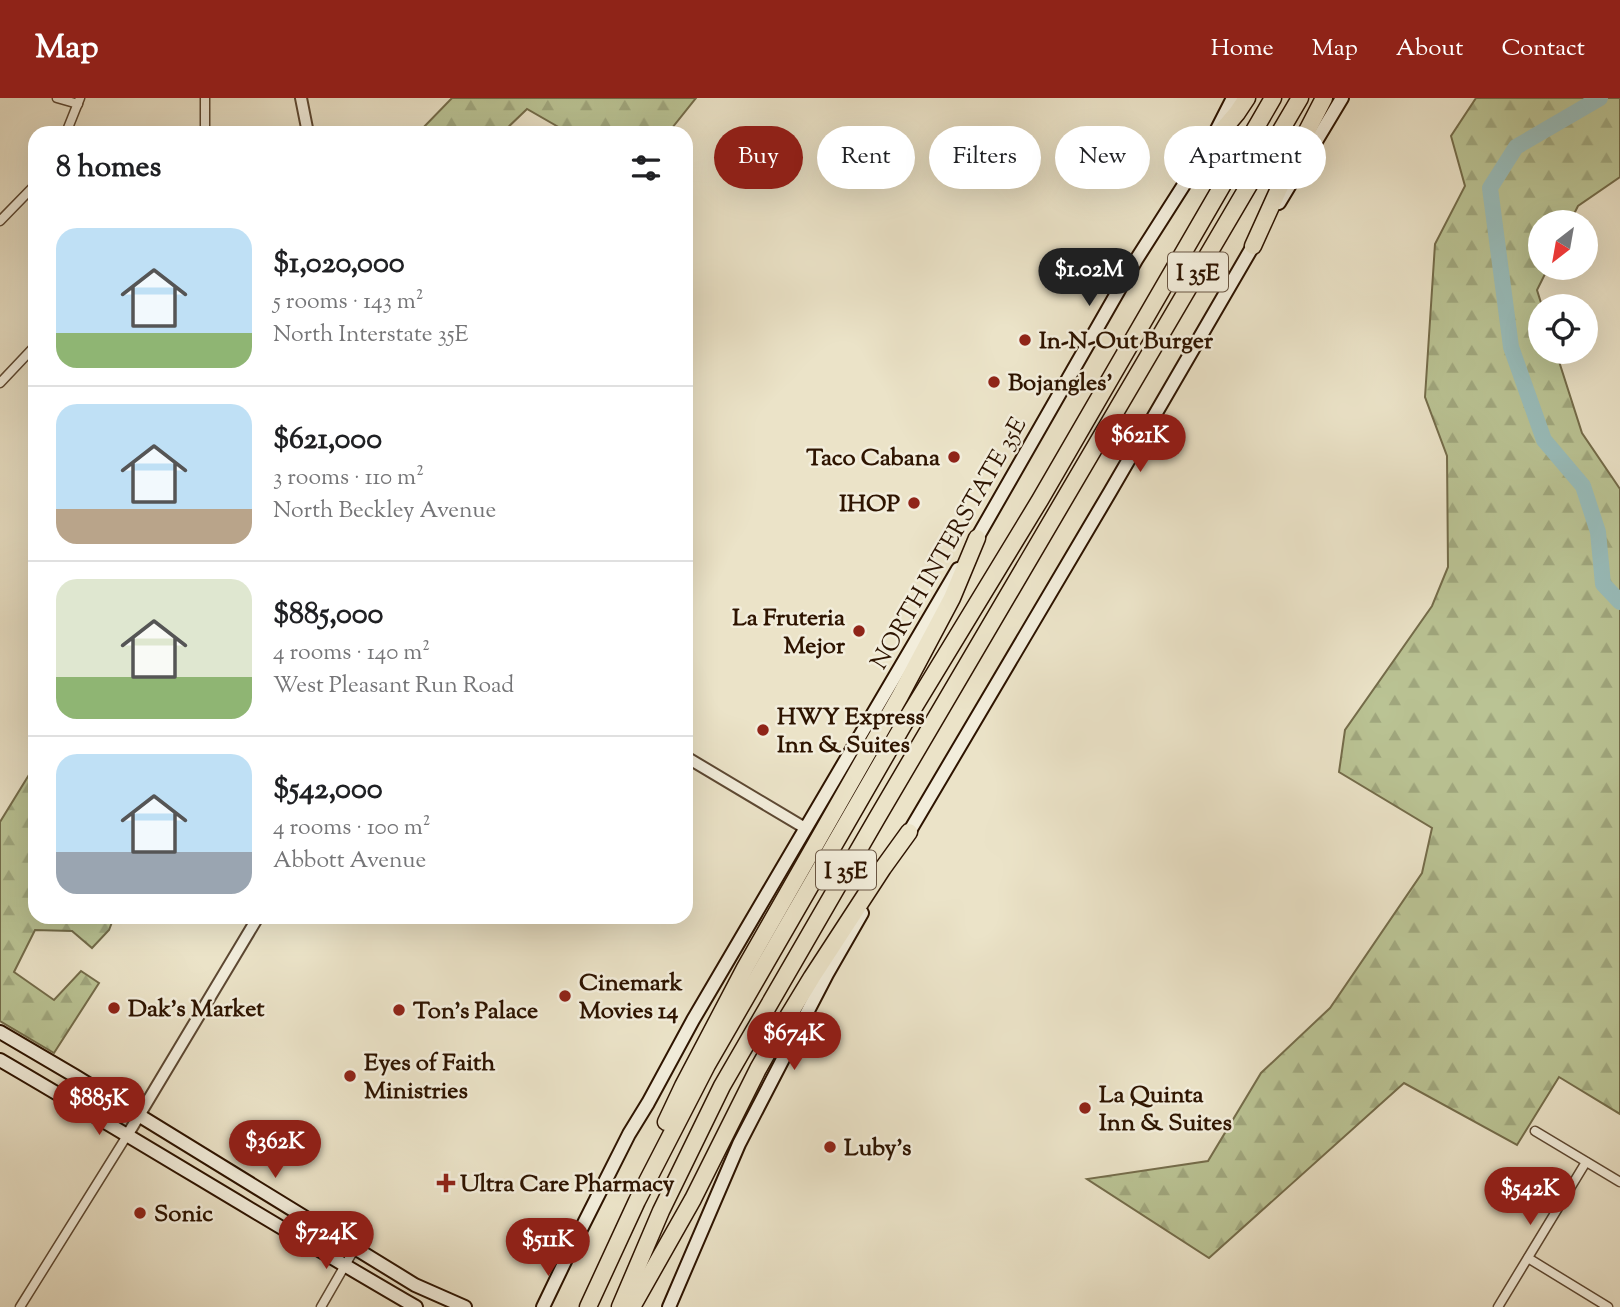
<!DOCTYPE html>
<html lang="en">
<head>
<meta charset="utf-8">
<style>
  :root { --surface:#fff; --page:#f6f6f6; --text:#202124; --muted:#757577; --line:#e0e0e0; --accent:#8f2418 }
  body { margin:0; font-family:"Sorts Mill Goudy",serif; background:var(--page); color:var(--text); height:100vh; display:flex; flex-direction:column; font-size:26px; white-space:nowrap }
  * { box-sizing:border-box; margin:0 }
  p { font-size:23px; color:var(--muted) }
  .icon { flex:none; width:38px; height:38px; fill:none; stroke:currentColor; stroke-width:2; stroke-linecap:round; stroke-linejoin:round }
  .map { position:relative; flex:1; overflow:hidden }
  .drawer { position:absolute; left:28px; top:28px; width:665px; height:798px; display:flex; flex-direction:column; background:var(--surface); border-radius:21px; box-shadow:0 7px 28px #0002 }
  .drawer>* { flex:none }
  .top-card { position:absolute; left:714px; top:28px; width:665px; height:63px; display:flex; gap:14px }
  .needle { width:46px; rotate:211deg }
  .tools { position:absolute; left:1528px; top:112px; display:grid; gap:14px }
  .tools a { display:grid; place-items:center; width:70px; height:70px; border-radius:50%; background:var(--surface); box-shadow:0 7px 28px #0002; font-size:35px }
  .price { position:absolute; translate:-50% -60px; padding:0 16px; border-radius:24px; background:var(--accent); color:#fff; font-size:23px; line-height:46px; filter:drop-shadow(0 2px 4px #0008) }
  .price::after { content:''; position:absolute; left:50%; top:42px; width:21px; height:16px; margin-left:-10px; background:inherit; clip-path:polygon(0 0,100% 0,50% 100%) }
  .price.on { background:#222; color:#fff }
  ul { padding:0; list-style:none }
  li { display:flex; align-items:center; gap:21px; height:175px; padding:0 28px }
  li+li { border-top:2px solid var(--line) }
  li span { display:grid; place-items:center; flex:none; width:196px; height:140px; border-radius:21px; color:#555 }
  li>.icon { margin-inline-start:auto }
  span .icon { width:84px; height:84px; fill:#fffc; stroke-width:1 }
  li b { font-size:30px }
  h2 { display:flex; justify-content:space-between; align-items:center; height:84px; padding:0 28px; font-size:30px }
  .tag { padding:0 24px; border-radius:32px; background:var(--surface); box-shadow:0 7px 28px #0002; font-size:24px; line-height:63px }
  .tag.on { background:var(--accent); color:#fff }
  header { display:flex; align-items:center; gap:42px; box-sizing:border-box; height:98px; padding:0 35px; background:var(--accent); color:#fff }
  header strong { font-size:33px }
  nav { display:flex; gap:38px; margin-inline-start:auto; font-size:24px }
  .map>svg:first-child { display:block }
  .forest { fill:url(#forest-firs); stroke:#746c4a; stroke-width:2 }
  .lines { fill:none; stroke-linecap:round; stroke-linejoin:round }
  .river { stroke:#99bdbb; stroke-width:16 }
  .minor-casing { stroke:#5d4832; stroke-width:11 }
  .tertiary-casing { stroke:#5d4832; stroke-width:14 }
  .secondary-casing { stroke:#2e1400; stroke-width:16 }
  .motorway-casing { stroke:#2e1400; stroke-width:19 }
  .minor { stroke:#f2eddb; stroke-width:8 }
  .tertiary { stroke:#f2eddb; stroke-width:10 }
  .secondary { stroke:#f2eddb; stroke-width:12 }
  .motorway { stroke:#ebe3c8; stroke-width:16 }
  .poi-dot { fill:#8f2418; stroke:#f2eddb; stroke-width:2.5 }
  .labels { text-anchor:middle; stroke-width:5; stroke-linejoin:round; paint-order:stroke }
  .shield { fill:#f2eddb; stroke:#695542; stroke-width:2 }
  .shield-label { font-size:23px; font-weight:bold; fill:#2e1400 }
  .poi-label { font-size:24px; font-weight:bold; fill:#2e1400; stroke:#f2eddb; text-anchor:start }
  .street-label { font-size:24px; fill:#2e1400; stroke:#f2eddb }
</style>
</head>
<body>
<header>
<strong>Map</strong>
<nav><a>Home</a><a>Map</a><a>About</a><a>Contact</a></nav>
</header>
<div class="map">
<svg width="1620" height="1209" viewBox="0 0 1620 1209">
  <defs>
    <pattern id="forest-firs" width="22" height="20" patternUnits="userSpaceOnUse" patternTransform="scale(1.75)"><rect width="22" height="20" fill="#bac394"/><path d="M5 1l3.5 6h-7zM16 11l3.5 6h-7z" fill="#a0a77e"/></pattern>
  </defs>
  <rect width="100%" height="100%" fill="#ebe3c8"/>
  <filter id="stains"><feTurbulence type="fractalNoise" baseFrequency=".00286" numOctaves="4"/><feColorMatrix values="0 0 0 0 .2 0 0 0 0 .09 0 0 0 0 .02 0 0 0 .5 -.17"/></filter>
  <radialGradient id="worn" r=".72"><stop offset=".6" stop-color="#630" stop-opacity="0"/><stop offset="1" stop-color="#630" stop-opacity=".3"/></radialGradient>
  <g class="forest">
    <polygon points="452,0 696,0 668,35 569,35 527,11 502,35 418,35"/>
    <polygon points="1476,0 1620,0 1620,79 1578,108 1570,124 1540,124 1540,170 1548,170 1537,192 1542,208 1540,208 1540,254 1556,254 1582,335 1620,391 1620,1016 1559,979 1517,1047 1404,985 1209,1160 1087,1081 1208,1063 1261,975 1330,910 1422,775 1432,730 1339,674 1345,632 1432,508 1448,469 1447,358 1425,299 1435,146 1465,88 1451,38"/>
    <polygon points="35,667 35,819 114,819 109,832 92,850 72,833 35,832 14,874 54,902 81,873 99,885 54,955 0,923 0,724"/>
  </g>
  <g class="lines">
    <polyline class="river" points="1600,0 1516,49 1490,90 1511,249 1544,342 1583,388 1598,434 1603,486 1620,504"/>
    <g class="minor-casing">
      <g id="minor">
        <polyline points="57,0 78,6"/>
        <polyline points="205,0 205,35"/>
        <polyline points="66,35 80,0"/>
        <polyline points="0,123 35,87"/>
        <polyline points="0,285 35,248"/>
        <polyline points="1535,1033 1620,1084"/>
        <polyline points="1528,1160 1608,1209"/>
        <polyline points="20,1209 128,1036"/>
        <polyline points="321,1209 355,1150"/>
        <polyline points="1498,1209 1586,1064"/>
      </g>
    </g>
    <g class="tertiary-casing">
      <g id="tertiary">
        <polyline points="301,0 308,35"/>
        <polyline points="686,659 805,730"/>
        <polyline points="128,1036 258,819"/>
      </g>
    </g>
    <g class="secondary-casing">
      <g id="secondary">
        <polyline points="1279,105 1342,0"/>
        <polyline points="973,447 1136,162 1208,49 1233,0"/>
        <polyline points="905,741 1110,394 1257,141"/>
        <polyline points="0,934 75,978 415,1187 465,1209"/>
        <path d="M0,962C139,1043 276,1128 416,1209"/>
        <polyline points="543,1209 568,1157 629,1036 648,1005 693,922 958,471"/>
        <polyline points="669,1209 739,1046 827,876 862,815"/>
      </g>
    </g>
    <g class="motorway-casing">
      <g id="motorway">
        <polyline points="1208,49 1237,15 1247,0"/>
        <polyline points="1253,148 1292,62 1324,0"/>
        <polyline points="666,1024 683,988 745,870 900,598 952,500 977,440"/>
        <polyline points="588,1209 637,1103 707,967 905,624 1040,402 1273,0"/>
        <polyline points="620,1209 661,1113 722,988 877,720 1300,0"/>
        <polyline points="632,1209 693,1101 758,971 784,925 812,879 883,770 909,734"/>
      </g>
    </g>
    <use href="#minor" class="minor"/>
    <use href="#tertiary" class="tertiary"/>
    <use href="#secondary" class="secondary"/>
    <use href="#motorway" class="motorway"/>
  </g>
  <g class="poi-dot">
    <circle cx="1025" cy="242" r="7"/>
    <circle cx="994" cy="284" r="7"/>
    <circle cx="954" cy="359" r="7"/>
    <circle cx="914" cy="405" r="7"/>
    <circle cx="859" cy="533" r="7"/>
    <circle cx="763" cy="632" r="7"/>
    <circle cx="565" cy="898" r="7"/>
    <circle cx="114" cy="910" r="7"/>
    <circle cx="399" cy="912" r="7"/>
    <circle cx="350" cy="978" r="7"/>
    <circle cx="1085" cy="1010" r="7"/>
    <circle cx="830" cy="1049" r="7"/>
    <path d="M442.5 1074.5h7v7h7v7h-7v7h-7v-7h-7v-7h7z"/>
    <circle cx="140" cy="1115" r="7"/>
  </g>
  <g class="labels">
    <g class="shield">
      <rect x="1168" y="154.5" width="60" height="39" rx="5"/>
      <rect x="816" y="752.5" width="60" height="39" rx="5"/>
    </g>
    <g class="shield-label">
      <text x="1198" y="182">I 35E</text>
      <text x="846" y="780">I 35E</text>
    </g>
    <g class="poi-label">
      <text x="1039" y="250">In-N-Out Burger</text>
      <text x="1008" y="292">Bojangles'</text>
      <text x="940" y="367" text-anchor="end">Taco Cabana</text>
      <text x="900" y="413" text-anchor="end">IHOP</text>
      <text x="845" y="527" text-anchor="end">La Fruteria<tspan x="845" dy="28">Mejor</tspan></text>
      <text x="777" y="626">HWY Express<tspan x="777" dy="28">Inn &amp; Suites</tspan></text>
      <text x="579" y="892">Cinemark<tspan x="579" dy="28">Movies 14</tspan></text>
      <text x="128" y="918">Dak's Market</text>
      <text x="413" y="920">Ton's Palace</text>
      <text x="364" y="972">Eyes of Faith<tspan x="364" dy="28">Ministries</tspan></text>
      <text x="1099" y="1004">La Quinta<tspan x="1099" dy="28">Inn &amp; Suites</tspan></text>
      <text x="844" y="1057">Luby's</text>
      <text x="460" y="1093">Ultra Care Pharmacy</text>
      <text x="154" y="1123">Sonic</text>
    </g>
    <g class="street-label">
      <text transform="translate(948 445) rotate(-60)" y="8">NORTH INTERSTATE 35E</text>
    </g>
  </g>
  <rect width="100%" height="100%" filter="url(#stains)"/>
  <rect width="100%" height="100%" fill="url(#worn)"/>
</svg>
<div class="tools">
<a><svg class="needle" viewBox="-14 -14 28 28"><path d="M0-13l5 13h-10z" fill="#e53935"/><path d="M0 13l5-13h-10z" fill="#757577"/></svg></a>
<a><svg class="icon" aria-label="locate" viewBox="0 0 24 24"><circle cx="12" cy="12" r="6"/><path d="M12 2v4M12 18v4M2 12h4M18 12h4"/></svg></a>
</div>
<b class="price on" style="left:1089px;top:210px">$1.02M</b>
<b class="price" style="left:1140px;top:376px">$621K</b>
<b class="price" style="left:794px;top:974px">$674K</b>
<b class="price" style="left:99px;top:1039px">$885K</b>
<b class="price" style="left:275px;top:1082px">$362K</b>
<b class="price" style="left:1530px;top:1129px">$542K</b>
<b class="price" style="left:326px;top:1173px">$724K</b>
<b class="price" style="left:548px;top:1180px">$511K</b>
<div class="top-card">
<a class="tag on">Buy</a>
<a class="tag">Rent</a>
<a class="tag">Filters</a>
<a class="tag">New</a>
<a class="tag">Apartment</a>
</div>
<section class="drawer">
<h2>8 homes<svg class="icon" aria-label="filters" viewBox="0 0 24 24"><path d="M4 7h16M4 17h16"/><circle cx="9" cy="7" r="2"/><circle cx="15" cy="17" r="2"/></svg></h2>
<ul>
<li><span style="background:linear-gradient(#bfe0f5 75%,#8fb573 0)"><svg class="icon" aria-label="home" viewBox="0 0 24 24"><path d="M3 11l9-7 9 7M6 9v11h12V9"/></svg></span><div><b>$1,020,000</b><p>5 rooms · 143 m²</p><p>North Interstate 35E</p></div></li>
<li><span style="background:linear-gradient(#bfe0f5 75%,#b9a48a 0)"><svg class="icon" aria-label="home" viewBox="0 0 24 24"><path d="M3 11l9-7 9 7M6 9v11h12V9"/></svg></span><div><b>$621,000</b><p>3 rooms · 110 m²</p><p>North Beckley Avenue</p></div></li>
<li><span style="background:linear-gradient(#dfe7d0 70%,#8fb573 0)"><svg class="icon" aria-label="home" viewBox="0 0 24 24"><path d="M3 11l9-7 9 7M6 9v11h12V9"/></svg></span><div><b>$885,000</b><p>4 rooms · 140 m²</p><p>West Pleasant Run Road</p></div></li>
<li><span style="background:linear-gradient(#bfe0f5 70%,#9aa5b1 0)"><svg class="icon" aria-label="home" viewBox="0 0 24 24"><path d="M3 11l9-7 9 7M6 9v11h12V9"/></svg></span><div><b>$542,000</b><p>4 rooms · 100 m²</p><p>Abbott Avenue</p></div></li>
</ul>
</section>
</div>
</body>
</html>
